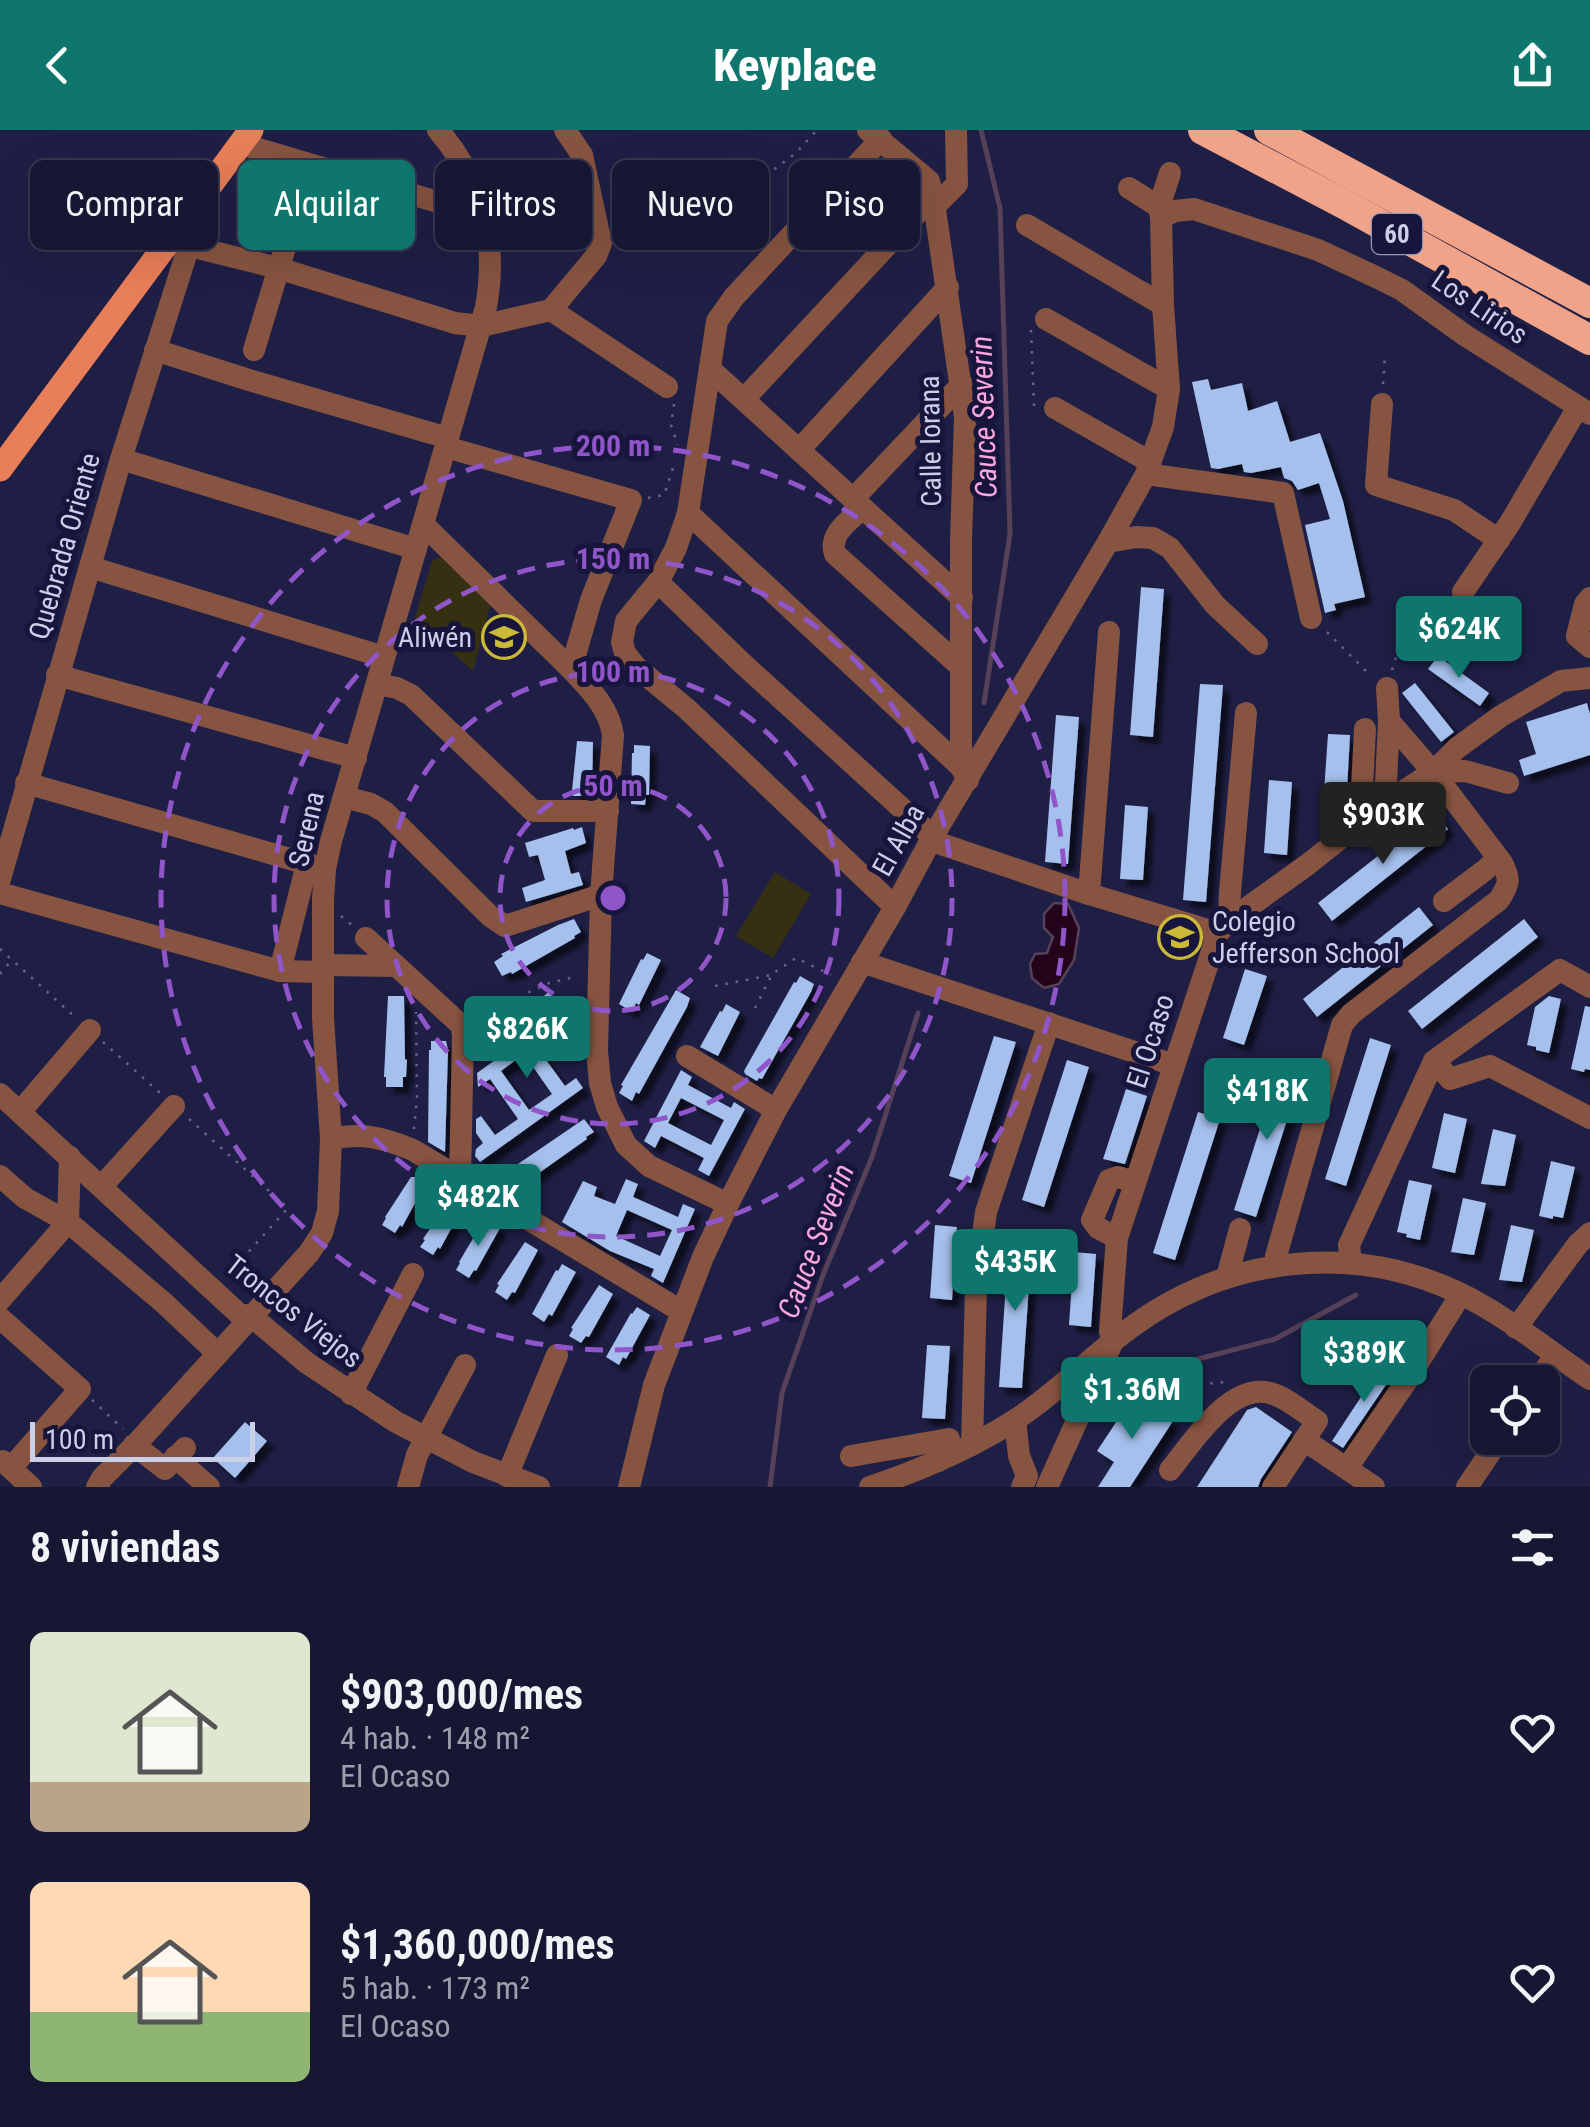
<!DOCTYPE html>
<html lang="es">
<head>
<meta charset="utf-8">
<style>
  :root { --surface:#171734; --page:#242440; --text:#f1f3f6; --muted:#9e9fac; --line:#36364f; --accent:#0f766e }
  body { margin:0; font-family:"Roboto Condensed",sans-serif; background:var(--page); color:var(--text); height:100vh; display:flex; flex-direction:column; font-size:38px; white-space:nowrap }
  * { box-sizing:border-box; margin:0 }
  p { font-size:32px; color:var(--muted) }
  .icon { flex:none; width:55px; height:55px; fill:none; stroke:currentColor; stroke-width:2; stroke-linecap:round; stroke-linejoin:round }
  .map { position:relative; height:1357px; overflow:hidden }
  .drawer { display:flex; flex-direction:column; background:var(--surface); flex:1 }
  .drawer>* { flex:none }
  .top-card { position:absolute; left:30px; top:30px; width:1000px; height:90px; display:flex; gap:20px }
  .buttons { position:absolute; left:1470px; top:1235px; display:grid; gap:20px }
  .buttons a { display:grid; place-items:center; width:90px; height:90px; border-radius:15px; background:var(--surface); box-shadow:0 10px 40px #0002,0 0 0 2px var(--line); font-size:50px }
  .scale { position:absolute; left:30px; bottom:25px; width:225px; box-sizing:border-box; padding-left:10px; border:5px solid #cccfe8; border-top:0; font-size:28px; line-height:35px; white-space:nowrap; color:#cccfe8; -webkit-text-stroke:8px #17153b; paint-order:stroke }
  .price { position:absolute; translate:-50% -85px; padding:0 22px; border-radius:10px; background:var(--accent); color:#fff; font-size:32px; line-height:65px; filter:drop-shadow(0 2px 5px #0008) }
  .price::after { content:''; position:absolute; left:50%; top:60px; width:30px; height:22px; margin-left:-15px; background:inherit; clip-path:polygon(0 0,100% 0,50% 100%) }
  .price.active { background:#222; color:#fff }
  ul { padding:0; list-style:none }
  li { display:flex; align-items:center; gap:30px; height:250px; padding:0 30px }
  li span { display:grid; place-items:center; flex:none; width:280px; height:200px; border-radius:15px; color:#555 }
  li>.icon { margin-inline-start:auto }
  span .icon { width:120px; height:120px; fill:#fffc; stroke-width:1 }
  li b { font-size:42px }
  h2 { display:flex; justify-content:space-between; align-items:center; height:120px; padding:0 30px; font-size:42px }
  .tag { padding:0 35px; border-radius:15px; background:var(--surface); box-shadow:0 10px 40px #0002,0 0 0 2px var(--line); font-size:35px; line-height:90px }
  .tag.active { background:var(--accent); color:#fff }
  header { display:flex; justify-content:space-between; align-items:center; height:130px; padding:0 30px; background:var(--accent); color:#fff; font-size:45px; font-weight:800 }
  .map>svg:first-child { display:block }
  .green { fill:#353012 }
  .water { fill:#24041b; stroke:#564158; stroke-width:2.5 }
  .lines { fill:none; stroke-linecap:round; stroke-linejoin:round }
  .stream { stroke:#564158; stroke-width:5 }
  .building { fill:#a5c0ec; fill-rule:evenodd; filter:url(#shadow) }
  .path { stroke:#666789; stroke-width:2.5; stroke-dasharray:2.5 8; stroke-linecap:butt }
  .minor { stroke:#875441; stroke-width:22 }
  .major { stroke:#e97f58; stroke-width:25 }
  .highway { stroke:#f0a388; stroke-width:30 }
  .ring { fill:none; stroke:#8f55c9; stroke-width:5; stroke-dasharray:18 12 }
  .labels { text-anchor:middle; stroke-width:10; stroke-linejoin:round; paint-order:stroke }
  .shield { fill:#17153b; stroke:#9697b4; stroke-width:2.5 }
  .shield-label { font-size:25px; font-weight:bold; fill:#cccfe8 }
  .street-label { font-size:28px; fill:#cccfe8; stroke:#17153b }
  .poi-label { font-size:28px; fill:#cccfe8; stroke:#17153b; text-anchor:end }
  .water-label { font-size:30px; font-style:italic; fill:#f9a7dd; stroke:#17153b }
  .centre { fill:#8f55c9; stroke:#17153b; stroke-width:5 }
  .ring-label { font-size:30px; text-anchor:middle; font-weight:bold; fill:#8f55c9; stroke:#17153b; stroke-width:10; stroke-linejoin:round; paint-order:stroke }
</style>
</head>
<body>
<header><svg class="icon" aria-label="back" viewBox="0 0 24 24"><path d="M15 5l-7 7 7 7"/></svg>Keyplace<svg class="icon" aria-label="share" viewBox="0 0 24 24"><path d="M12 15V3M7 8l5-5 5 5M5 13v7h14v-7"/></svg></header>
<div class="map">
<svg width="1590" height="1357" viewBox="0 0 1590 1357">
  <defs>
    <filter id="shadow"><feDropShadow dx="7" dy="7" stdDeviation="2.5" flood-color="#0009"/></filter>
  </defs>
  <rect width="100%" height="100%" fill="#1f1f46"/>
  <g class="green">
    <polygon points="441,427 491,473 473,541 415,488 432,431"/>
    <polygon points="775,742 811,764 773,828 736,806"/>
  </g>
  <polygon class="water" points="1054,773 1068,774 1079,798 1074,830 1059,854 1044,858 1032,848 1030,834 1035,824 1047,823 1053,807 1044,798 1044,784"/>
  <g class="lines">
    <g class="stream">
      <polyline points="981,0 1000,78 1010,404 984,573"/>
      <polyline points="1133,1246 1275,1209 1356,1165"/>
      <polyline points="770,1357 782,1263 823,1145 872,1027 918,883"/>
    </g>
  </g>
  <g class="building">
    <polygon points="1208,249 1211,260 1242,253 1248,281 1277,271 1290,312 1320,303 1343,371 1365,467 1334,474 1336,480 1325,483 1305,395 1330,389 1319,353 1298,360 1292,351 1284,348 1281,337 1251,343 1244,342 1242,334 1218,339 1211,338 1192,252"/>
    <polygon points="1141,457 1164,459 1153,607 1130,605"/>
    <polygon points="1438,526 1489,563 1480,576 1428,539"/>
    <polygon points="1415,553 1454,602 1441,612 1402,563"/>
    <polygon points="1200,554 1223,555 1206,772 1183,770"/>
    <polygon points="1587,573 1590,584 1590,625 1524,646 1519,630 1536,624 1526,592"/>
    <polygon points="1056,585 1079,587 1068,734 1045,732"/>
    <polygon points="1328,604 1350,605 1346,678 1323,677"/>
    <polygon points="577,611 593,612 592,662 588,661 588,666 573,666 572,661"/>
    <polygon points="634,615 650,616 649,665 646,665 645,675 631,674 632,623 634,623"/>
    <polygon points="1269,650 1292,652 1287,725 1264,723"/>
    <polygon points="1125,675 1148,677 1143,750 1120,749"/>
    <polygon points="1434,682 1448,699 1332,791 1318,773"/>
    <polygon points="582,697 586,713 565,721 571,744 579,742 583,755 526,772 522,758 545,750 538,725 529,727 525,713 573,698 574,700"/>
    <polygon points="1419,777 1433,795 1317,887 1303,869"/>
    <polygon points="574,789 581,802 574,806 575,808 512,844 511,842 502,846 494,832 503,826 501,824 558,795"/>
    <polygon points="1524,789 1538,807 1422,899 1408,881"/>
    <polygon points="647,823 661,830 639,875 636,873 632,882 619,874 641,829 643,830"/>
    <polygon points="1245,839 1267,846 1244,915 1223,908"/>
    <polygon points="800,846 814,854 811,862 762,949 759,948 757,951 745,944 744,941 794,852 796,853"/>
    <polygon points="676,860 690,868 687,877 639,964 636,962 632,971 619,963 623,956 621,955"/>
    <path d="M549,862L563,882L574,874L582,884L536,916L565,956L576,948L583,958L480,1032L475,1026L476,1019L483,1013L476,1003V989L481,986L495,1005L518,989L490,949L478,957L477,943L551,890L537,871ZM524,924L552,964L529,980L501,941Z"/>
    <polygon points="388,866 404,866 405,929 407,930 406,947 403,947 403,957 386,957 386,947 384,947"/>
    <polygon points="1549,866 1561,869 1549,923 1536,920 1536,917 1527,915 1535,877"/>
    <polygon points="726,874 740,882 718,926 700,917 720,881 722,882"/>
    <polygon points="1585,876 1590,877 1590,940 1585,939 1584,942 1571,939"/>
    <polygon points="994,906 1016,912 971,1053 949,1046"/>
    <polygon points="1370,908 1391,915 1346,1056 1325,1049"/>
    <polygon points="431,911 446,911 448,920 445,1022 428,1012 429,920 431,920"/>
    <polygon points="1067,930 1089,937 1044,1077 1022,1070"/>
    <polygon points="1279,939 1301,946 1256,1087 1234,1080"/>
    <path d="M681,940L692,947L688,955L731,978L734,972L745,979L709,1046L698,1040L704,1028L661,1006L655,1018L644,1011ZM681,968L724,990L711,1015L668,993Z"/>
    <polygon points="1126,959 1147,966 1125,1034 1103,1029"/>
    <polygon points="1198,982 1220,989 1175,1130 1153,1123"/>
    <polygon points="1444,983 1467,989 1455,1043 1432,1038"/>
    <polygon points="584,989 594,1002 586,1007 587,1009 512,1062 493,1051"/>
    <polygon points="1493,999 1516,1005 1505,1056 1481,1054"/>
    <polygon points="1551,1031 1575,1037 1563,1088 1553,1086 1553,1089 1539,1086"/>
    <polygon points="411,1047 416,1047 426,1053 402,1097 400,1095 395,1103 382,1095 386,1088 385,1087"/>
    <path d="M626,1049L638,1054L633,1067L656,1077L678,1087L683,1074L695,1079L663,1153L651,1146L654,1139L610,1121L562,1092L583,1051L597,1057L594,1066L615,1074ZM627,1080L672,1100L660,1126L616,1106Z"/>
    <polygon points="1409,1050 1432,1055 1420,1110 1406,1107 1407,1104 1397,1102"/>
    <polygon points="451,1067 464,1075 440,1119 438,1117 433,1125 420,1117 425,1110 423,1109"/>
    <polygon points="1463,1068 1486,1073 1474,1125 1451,1122"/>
    <polygon points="487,1089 500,1098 476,1141 474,1140 469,1148 456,1140 460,1133 459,1132 481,1095 482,1097"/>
    <polygon points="935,1095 957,1097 952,1170 930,1168"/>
    <polygon points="1511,1095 1534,1100 1522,1152 1499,1150"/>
    <polygon points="1009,1109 1032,1111 1022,1258 999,1257"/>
    <polygon points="525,1112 538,1120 515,1163 512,1162 507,1170 495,1162 499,1155 497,1154"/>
    <polygon points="1074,1122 1096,1124 1091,1197 1069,1195"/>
    <polygon points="562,1134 576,1142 552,1186 549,1184 544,1192 532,1184 556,1140 558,1141"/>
    <polygon points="599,1155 613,1164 589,1207 586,1206 581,1213 569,1206 573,1199 571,1198"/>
    <polygon points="637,1177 650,1185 626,1229 623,1227 619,1235 606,1227 631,1183 632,1184"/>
    <polygon points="927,1215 950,1216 945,1289 922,1288"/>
    <polygon points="1384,1232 1396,1240 1343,1318 1332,1311"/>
    <polygon points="1134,1265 1173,1291 1130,1357 1098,1357 1114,1332 1097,1321"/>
    <polygon points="1256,1277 1292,1302 1261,1349 1258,1357 1197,1357 1247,1280"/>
    <polygon points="245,1292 267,1311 235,1348 213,1328"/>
  </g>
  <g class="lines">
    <g class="path">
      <polyline points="749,58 796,23 817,0"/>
      <polyline points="287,72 293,51"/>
      <polyline points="1031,200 1034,276"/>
      <polyline points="1383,254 1385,226"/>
      <polyline points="674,274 671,295 678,315"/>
      <polyline points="648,368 664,365 675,332"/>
      <polyline points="1327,502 1371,546"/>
      <polyline points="1392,540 1401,511 1450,473"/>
      <polyline points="341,786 354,797"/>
      <polyline points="0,819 75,887"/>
      <polyline points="0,844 12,830"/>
      <polyline points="715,856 771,845"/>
      <polyline points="755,878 772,844 796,828 831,845"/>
      <polyline points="103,912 160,963"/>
      <polyline points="483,922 494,920 520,897 523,865 549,853 578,846"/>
      <polyline points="189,989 288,1078 225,1148"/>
      <polyline points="414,999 417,968 416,882"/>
      <polyline points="92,1270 123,1299"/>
      <polyline points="1108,1272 1139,1259 1227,1252"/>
    </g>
    <g class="minor">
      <polyline points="868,0 929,51 933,66 965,287 961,410 961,637 968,650"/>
      <polyline points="881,9 734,167 717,191 688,383 676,418 658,452 626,491 622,512 625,523 636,537 687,579 895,777"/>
      <polyline points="241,14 448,75"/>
      <polyline points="935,76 957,54 956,0"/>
      <polyline points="1159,77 1170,43"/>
      <polyline points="1161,88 1175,81 1194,79 1318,120 1376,147 1402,160 1466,206 1590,284"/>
      <polyline points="1027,95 1163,175"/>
      <polyline points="176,107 194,117 278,138 455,193 481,196 551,180 596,126 601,113 582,25 565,0"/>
      <polyline points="551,180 667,257"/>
      <polyline points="1046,189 1169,259"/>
      <polyline points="155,220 249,250 448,308"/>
      <polyline points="254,220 293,91"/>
      <polyline points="711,240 962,468"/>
      <polyline points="744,269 933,66"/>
      <polyline points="1382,274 1376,355 1454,380 1499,410"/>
      <polyline points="1055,278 1150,332"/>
      <polyline points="446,317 631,370 591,470 571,539"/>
      <polyline points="799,320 948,157"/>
      <polyline points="121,329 416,419"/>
      <polyline points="1146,344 1283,363 1311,488"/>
      <polyline points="853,369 962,254"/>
      <path d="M863,378C849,391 828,404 835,424L960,536"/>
      <polyline points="688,383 961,637"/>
      <path d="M423,394L571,539C590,559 609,578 613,605L601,765L597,921L600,953L607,977L626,1015L649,1036L728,1074"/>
      <polyline points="1108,412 1136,407 1153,408 1170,418 1215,475 1257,514"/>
      <polyline points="90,437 384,527"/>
      <polyline points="658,452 742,533 941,714 1089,764 1218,803"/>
      <polyline points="1463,462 1510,393 1578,277"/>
      <polyline points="1590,468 1585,474 1577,506 1590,517"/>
      <polyline points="57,545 356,628"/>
      <polyline points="377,554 397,558 411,565 533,681 608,681"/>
      <polyline points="1433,642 1465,641 1508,653"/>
      <polyline points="26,653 325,739"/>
      <polyline points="344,667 371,674 385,682 490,786 505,796 601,765"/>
      <polyline points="1385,673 1389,591 1387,558"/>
      <polyline points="1363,691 1362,658 1365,599"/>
      <polyline points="0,749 121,329 186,125 173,105"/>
      <polyline points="0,763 280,841 322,842"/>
      <polyline points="1089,764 1109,502"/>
      <polyline points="1444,771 1485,740 1498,728"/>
      <polyline points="1229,791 1230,762 1246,583"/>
      <polyline points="366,808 461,895 463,905 460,1048"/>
      <polyline points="862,832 1174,935"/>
      <polyline points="323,835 396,836"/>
      <polyline points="280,841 307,734"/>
      <polyline points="687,926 776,980"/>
      <polyline points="1434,931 1450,949 1490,936 1590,988"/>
      <polyline points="0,964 239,1184 251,1186 307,1233 396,1292 473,1332 539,1357"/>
      <polyline points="20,982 90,900"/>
      <path d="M331,1009C361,1002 385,1008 413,1020L681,1181"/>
      <polyline points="0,1046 25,1068 68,1092 164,1173 218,1224"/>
      <polyline points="102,1056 174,976"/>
      <polyline points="1117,1108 1098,1098 1092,1090 1109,1050 1118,1047 1135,1052"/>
      <polyline points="1351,1133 1349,1115 1434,931 1560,840 1590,857"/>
      <path d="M1278,1135L1276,1126L1342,895L1351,884L1499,770C1509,754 1511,750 1502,733L1433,642L1389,591"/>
      <polyline points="1227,1147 1240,1099"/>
      <polyline points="0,1170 68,1092 70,1027"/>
      <polyline points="0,1188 80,1259 11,1338"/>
      <polyline points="1516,1198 1578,1114 1590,1103"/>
      <polyline points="1537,1252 1555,1225"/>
      <polyline points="351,1264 413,1144"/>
      <polyline points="1015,1290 1019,1326 1027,1346 1022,1357"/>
      <polyline points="1304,1310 1374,1357"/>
      <polyline points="134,1315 165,1339 185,1318"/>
      <polyline points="972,1315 976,1157 986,1082 1049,893"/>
      <polyline points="851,1326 949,1309 938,1331"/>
      <polyline points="175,1327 209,1357"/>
      <polyline points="3,1331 31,1357"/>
      <polyline points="1347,1338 1410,1246 1461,1164"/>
      <path d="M1170,1340C1192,1313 1230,1252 1270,1263C1286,1267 1303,1282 1317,1291L1273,1357"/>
      <polyline points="507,1346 557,1225"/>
      <path d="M97,1357L102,1348L138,1312L309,1123L322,1103L328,1081L331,1009L323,888V770L325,739L331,711L486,177C498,111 482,51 438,0"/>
      <polyline points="408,1357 417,1325 465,1235"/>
      <polyline points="629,1357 654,1255 703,1127 728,1074 776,980 895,777 932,708 1108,412 1146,344 1163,297 1169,259 1163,175 1161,88 1159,77 1129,58"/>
      <path d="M870,1357C920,1340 970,1319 1015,1290C1057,1263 1092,1225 1133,1196C1228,1127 1350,1112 1457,1162C1504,1184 1547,1220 1590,1249"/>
      <polyline points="1047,1357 1113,1211 1110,1201 1117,1108 1218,803 1229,791 1307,735 1385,673 1433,642 1457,618 1501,586 1561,551 1590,548"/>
      <polyline points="1467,1357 1500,1308"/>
    </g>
    <polyline class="major" points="0,339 251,0"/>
    <g class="highway">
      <polyline points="1203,0 1344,74 1590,210"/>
      <polyline points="1269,0 1590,173"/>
    </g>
  </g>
  <g class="ring">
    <circle cx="613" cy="768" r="113"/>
    <circle cx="613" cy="768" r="226"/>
    <circle cx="613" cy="768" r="339"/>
    <circle cx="613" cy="768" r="452"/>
  </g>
  <defs>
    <g id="school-ring" transform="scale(2.25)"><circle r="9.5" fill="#17153b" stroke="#ccb938" stroke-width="1.5"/><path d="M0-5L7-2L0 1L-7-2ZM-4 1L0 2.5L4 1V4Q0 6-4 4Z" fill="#ccb938"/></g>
  </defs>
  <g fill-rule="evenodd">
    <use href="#school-ring" x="504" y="507"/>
    <use href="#school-ring" x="1180" y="807"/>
  </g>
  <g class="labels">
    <rect class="shield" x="1372" y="84" width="50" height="40" rx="8"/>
    <g class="shield-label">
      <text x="1397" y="113">60</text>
    </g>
    <g class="street-label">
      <text transform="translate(1480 177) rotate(34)" y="10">Los Lirios</text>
      <text transform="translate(930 311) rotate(-91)" y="10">Calle Iorana</text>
      <text transform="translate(64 416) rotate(-74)" y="10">Quebrada Oriente</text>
      <text transform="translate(306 699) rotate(-77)" y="10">Serena</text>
      <text transform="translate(898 710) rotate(-61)" y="10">El Alba</text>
      <text transform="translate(1150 911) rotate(-72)" y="10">El Ocaso</text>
      <text transform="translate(294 1181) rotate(38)" y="10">Troncos Viejos</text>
    </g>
    <g class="poi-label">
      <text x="472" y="517">Aliwén</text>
      <text x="1212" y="801" text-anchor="start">Colegio<tspan x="1212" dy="32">Jefferson School</tspan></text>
    </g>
    <g class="water-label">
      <text transform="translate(984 287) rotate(-92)" y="10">Cauce Severin</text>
      <text transform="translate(816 1111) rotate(-69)" y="10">Cauce Severin</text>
    </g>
  </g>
  <circle cx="613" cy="768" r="15" class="centre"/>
  <g class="ring-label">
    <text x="613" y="326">200 m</text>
    <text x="613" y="439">150 m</text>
    <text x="613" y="552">100 m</text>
    <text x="613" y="666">50 m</text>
  </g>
</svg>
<div class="buttons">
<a><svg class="icon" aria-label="locate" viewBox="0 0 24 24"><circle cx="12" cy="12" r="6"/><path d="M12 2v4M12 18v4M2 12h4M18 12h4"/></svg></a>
</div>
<div class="scale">100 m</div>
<b class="price" style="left:1459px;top:551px">$624K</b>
<b class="price active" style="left:1383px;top:737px">$903K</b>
<b class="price" style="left:527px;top:951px">$826K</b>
<b class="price" style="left:1267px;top:1013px">$418K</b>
<b class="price" style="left:478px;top:1119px">$482K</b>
<b class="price" style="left:1015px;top:1184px">$435K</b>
<b class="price" style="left:1364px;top:1275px">$389K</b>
<b class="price" style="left:1132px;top:1312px">$1.36M</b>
<div class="top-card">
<a class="tag">Comprar</a>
<a class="tag active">Alquilar</a>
<a class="tag">Filtros</a>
<a class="tag">Nuevo</a>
<a class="tag">Piso</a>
</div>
</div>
<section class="drawer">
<h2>8 viviendas<svg class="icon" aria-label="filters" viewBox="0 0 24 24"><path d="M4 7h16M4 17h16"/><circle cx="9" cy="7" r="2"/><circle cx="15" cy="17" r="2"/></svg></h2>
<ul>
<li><span style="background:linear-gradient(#dfe7d0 75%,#b9a48a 0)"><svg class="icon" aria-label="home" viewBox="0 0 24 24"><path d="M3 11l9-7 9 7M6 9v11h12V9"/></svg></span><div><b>$903,000/mes</b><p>4 hab. · 148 m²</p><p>El Ocaso</p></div><svg class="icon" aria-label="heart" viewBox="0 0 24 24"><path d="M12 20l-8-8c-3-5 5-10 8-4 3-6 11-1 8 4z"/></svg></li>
<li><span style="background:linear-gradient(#ffd9b3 65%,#8fb573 0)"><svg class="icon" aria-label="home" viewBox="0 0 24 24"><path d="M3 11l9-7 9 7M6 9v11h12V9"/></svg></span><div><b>$1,360,000/mes</b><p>5 hab. · 173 m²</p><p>El Ocaso</p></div><svg class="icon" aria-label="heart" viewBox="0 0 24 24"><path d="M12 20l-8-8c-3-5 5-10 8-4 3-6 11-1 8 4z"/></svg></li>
</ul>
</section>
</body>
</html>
